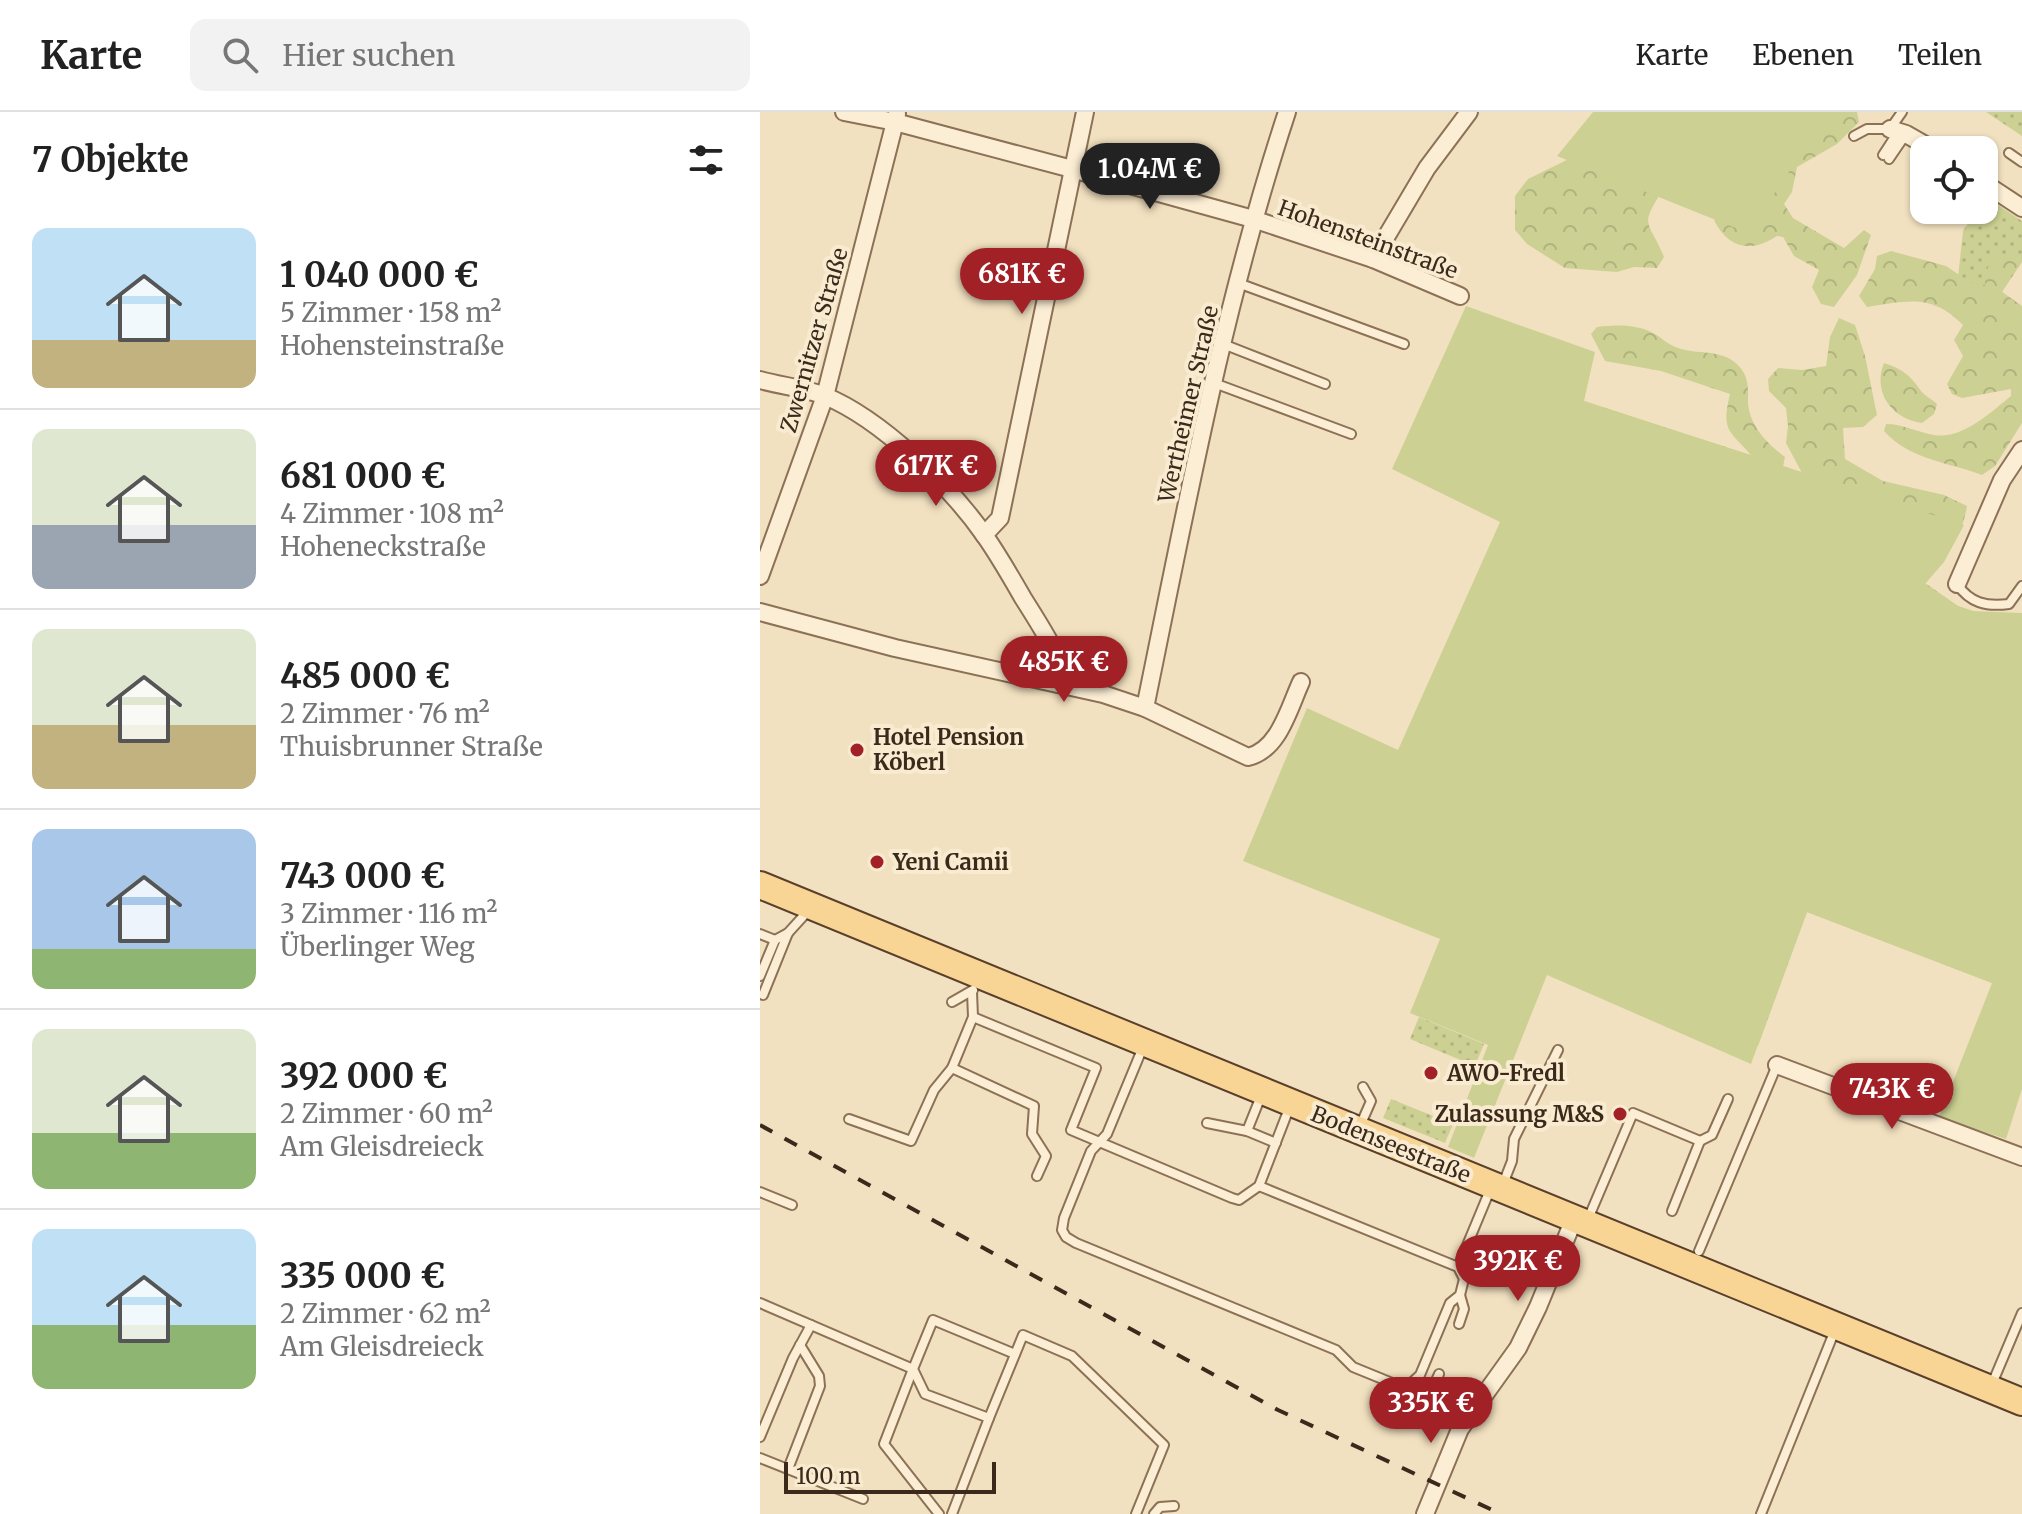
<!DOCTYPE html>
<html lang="de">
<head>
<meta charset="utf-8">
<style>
  :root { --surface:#fff; --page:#f2f2f2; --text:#222; --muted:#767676; --line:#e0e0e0; --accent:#a12127 }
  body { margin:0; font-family:Merriweather,serif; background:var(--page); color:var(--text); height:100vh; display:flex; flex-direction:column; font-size:30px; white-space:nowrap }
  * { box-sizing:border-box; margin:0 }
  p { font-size:26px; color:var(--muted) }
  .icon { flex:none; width:44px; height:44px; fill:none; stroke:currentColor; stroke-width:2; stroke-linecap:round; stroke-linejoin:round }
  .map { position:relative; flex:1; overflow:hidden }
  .sheet { display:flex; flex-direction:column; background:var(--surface); width:760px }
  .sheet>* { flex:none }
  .tools { position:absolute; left:1150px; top:24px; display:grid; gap:16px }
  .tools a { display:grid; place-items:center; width:88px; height:88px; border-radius:16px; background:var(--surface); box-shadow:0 2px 6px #0004; font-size:40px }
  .scale { position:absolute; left:24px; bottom:20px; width:212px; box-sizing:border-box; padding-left:8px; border:4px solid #3b291c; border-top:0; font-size:22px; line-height:28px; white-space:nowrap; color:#3b291c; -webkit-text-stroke:6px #f8ebd0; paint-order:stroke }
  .price { position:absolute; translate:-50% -68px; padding:0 18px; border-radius:28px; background:var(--accent); color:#fff; font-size:26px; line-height:52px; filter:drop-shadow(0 2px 4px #0008) }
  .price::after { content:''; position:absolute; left:50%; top:48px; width:24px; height:18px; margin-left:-12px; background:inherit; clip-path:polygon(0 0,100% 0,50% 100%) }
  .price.active { background:#222; color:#fff }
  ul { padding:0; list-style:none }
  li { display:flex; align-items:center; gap:24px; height:200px; padding:0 32px }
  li+li { border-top:2px solid var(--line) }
  li span { display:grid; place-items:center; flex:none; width:224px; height:160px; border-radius:16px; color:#555 }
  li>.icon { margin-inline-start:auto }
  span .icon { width:96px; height:96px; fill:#fffc; stroke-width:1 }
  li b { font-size:34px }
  h2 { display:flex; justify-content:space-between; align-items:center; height:96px; padding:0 32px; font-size:34px }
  header { display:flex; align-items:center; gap:48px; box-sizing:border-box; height:112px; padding:0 40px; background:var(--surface); border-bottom:2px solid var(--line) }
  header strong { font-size:38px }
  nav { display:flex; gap:44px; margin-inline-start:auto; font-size:28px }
  .search { width:560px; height:72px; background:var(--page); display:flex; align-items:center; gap:20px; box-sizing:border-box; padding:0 28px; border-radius:16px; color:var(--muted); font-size:30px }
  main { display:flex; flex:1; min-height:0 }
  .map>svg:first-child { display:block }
  .grass { fill:url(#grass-dots) }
  .forest { fill:url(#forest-crowns) }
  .green { fill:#ccd193 }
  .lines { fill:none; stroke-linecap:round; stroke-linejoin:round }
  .service-casing { stroke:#8c7156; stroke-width:12 }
  .minor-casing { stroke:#8c7156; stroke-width:20 }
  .primary-casing { stroke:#5a3f2b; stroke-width:30 }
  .service { stroke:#fceed4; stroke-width:8 }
  .minor { stroke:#fceed4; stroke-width:16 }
  .primary { stroke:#f8d594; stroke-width:26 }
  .rail { stroke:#3b291c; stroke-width:4; stroke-dasharray:14 14; stroke-linecap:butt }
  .poi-dot { fill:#a12127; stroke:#f8ebd0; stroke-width:3 }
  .labels { text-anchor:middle; stroke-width:8; stroke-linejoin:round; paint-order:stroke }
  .street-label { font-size:22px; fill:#3b291c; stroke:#f8ebd0 }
  .poi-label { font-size:22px; font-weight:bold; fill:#3b291c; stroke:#f8ebd0; text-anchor:start }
</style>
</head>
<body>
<header>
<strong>Karte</strong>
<div class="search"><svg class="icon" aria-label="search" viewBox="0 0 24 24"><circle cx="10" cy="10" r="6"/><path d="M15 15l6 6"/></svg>Hier suchen</div>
<nav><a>Karte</a><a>Ebenen</a><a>Teilen</a></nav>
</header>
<main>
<section class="sheet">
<h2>7 Objekte<svg class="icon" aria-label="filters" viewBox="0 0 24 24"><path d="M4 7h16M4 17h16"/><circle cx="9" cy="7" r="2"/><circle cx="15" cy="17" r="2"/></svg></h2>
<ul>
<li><span style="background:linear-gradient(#bfe0f5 70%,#c2b280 0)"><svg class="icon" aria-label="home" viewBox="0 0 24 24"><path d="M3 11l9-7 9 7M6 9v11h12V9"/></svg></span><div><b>1 040 000 €</b><p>5 Zimmer · 158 m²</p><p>Hohensteinstraße</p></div></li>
<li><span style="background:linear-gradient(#dfe7d0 60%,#9aa5b1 0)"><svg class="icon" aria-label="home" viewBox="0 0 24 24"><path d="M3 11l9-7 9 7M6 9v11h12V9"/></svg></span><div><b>681 000 €</b><p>4 Zimmer · 108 m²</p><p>Hoheneckstraße</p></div></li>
<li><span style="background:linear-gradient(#dfe7d0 60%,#c2b280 0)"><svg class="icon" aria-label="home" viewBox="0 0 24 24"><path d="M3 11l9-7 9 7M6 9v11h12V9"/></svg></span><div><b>485 000 €</b><p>2 Zimmer · 76 m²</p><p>Thuisbrunner Straße</p></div></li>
<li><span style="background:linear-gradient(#a9c7e8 75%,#8fb573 0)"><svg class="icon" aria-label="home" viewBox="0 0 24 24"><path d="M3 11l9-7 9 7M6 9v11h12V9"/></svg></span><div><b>743 000 €</b><p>3 Zimmer · 116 m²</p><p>Überlinger Weg</p></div></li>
<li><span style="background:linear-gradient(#dfe7d0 65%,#8fb573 0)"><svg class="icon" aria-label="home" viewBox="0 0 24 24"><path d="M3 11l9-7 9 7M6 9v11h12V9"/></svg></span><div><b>392 000 €</b><p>2 Zimmer · 60 m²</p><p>Am Gleisdreieck</p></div></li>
<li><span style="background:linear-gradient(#bfe0f5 60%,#8fb573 0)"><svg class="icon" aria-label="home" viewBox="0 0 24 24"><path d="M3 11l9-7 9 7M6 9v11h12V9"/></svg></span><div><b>335 000 €</b><p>2 Zimmer · 62 m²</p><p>Am Gleisdreieck</p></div></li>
</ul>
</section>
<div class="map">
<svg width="1262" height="1402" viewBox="0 0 1262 1402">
  <defs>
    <pattern id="grass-dots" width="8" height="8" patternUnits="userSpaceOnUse" patternTransform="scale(2)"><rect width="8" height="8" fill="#ccd193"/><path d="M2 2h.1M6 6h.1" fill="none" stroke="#b0b37e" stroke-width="1.8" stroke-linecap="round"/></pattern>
    <pattern id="forest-crowns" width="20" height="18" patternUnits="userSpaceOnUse" patternTransform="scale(2)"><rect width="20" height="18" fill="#ccd193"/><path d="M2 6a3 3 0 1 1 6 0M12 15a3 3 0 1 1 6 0" fill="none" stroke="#b0b37e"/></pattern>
  </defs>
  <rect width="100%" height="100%" fill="#f2e1c0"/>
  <g class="grass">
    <polygon points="1226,0 1262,0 1262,24"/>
    <polygon points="1226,85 1262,109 1262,150 1242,180 1262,194 1197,175 1203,119 1217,98 1224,98"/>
    <polygon points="659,905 724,932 715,954 650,927"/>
    <polygon points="631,987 693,1012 685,1031 623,1006"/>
  </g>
  <g class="forest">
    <path d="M1030,0H1097L1099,10L1077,32L1037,55L1032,80L1024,92L1033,106L1084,136L1104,118L1111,123L1097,163L1074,195L1061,192L1052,175L1059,158L1034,144L1023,125L1017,124C992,141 968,137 954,108L976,98Z"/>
    <path d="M823,40L903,78C878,116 889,107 904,145L897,156L874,155L857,160L805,156L767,132L755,118V84L768,67Z"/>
    <path d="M1131,139L1186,154L1210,170L1225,173V161L1237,140L1260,149L1242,180L1262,194V311L1235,354L1222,363C1188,350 1150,348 1124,319L1126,312C1143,312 1157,320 1174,323C1202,328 1231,300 1251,284V277L1202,286L1192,282L1187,272L1203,244L1194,228L1203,213C1172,181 1146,189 1107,195L1099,184L1115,157L1117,144Z"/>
    <path d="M1079,206L1095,213L1105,244L1117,303L1103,315L1083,316L1085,347L1123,369L1184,383L1207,394C1202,425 1185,448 1165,471L1198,494L1213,499L1232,871L1047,800L998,934L824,289L991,343C969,318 961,319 970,282L901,259L845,249L831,222L837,215C855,213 874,212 891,220C900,224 908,233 918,236C941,244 969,235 984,261C989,271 988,281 988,291C990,315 1008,332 1025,345L1023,354L1042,361L1026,331L1028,314L1026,296L1009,279L1008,267L1018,256L1042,258L1066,254L1070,225Z"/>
    <path d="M1124,251C1143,257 1151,264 1161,279C1165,284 1172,287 1177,292L1174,302L1162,311C1132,307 1112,280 1124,251Z"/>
  </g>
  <g class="green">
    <polygon points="833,0 1069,0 988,121 797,44"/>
    <polygon points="706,194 835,240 824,289 1204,413 1184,450 1165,472 1198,494 1213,499 1262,501 1262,977 1246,1027 1179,1005 1232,871 1047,800 991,952 787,863 714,1046 712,1045 688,1035 728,933 650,901 680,827 483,749 547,596 638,638 740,410 632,357"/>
  </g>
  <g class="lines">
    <g class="service-casing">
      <g id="service">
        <polyline points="1094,24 1107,17 1130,17 1142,0"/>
        <polyline points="1249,41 1262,50"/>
        <polyline points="1123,43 1138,20"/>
        <polyline points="1129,47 1146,22"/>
        <polyline points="478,171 644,232"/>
        <polyline points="463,232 565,272"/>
        <polyline points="454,271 591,322"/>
        <path d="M1197,472C1210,491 1226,495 1249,492L1262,474"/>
        <polyline points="0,822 15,828"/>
        <polyline points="0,864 15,828 28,821 48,799"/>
        <polyline points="212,880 213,905 192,956 274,994 272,1022 286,1044 277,1064"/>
        <polyline points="3,883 28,821"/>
        <polyline points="192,890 213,878"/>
        <polyline points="213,905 336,956 311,1018 472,1086 479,1088 499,1074 530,994"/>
        <polyline points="383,935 347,1022 331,1039 304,1106 302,1118 306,1125 316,1131 576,1238 593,1255 664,1284 670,1282 679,1262"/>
        <polyline points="89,1007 151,1029 174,978 192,956"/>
        <polyline points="447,1011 487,1019 516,1031"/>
        <polyline points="600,1014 611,989 603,975"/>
        <polyline points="487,1019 501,984"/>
        <polyline points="940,1029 952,1023 968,987"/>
        <polyline points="743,1072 752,1049 754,1027 798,938"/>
        <polyline points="499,1074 698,1155 704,1167 700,1183 690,1191 660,1263 646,1276"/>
        <polyline points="0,1080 32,1093"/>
        <polyline points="828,1107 873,1001 940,1029 912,1099"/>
        <polyline points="939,1139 1017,953"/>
        <polyline points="698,1155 730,1078"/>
        <polyline points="0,1191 153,1257 124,1332 179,1402"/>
        <polyline points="699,1212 704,1197 700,1183"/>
        <polyline points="1232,1272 1262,1201"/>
        <polyline points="229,1306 263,1223 312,1244 404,1333 376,1402"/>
        <polyline points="0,1325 33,1246 51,1213"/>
        <polyline points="0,1346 103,1387"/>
        <polyline points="28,1357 60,1274 59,1264 40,1233"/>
        <polyline points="192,1402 229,1306 165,1282 153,1257 173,1208 255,1242"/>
        <polyline points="394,1402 400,1395 414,1394"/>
        <polyline points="1001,1402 1075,1218"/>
      </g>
    </g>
    <g class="minor-casing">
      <g id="minor">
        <polyline points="84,0 135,10 312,57 493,107 613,147 700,184"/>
        <polyline points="1130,17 1146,22 1174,38"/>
        <polyline points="1224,71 1262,96"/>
        <polyline points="613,147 667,56 709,0"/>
        <path d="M0,268C21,274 45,276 65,284C121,307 191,375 225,424C239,444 251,465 263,486C280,513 299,542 308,573"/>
        <polyline points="224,423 240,406 325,0"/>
        <polyline points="0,464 65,284 137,2"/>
        <polyline points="1197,472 1242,368 1262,338"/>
        <path d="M0,500L135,536L343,582L385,596L488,645C519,638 529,596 541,570"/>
        <path d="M385,596C426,396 463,194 527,0"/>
        <polyline points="1017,953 1262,1045"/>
        <polyline points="665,1402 700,1317 758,1236 778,1195 814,1107"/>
      </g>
    </g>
    <g class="primary-casing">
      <polyline id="primary" points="0,773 1262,1290"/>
    </g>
    <use href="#service" class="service"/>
    <use href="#minor" class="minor"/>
    <use href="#primary" class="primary"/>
    <polyline class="rail" points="0,1013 518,1298 741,1402"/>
  </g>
  <g class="poi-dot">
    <circle cx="97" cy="638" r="8"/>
    <circle cx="117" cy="750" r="8"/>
    <circle cx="671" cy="961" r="8"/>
    <circle cx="860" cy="1002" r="8"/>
  </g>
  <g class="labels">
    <g class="street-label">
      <text transform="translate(608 127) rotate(20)" y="8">Hohensteinstraße</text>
      <text transform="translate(54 228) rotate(-74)" y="8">Zwernitzer Straße</text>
      <text transform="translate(428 292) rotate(-77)" y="8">Wertheimer Straße</text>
      <text transform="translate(631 1032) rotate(22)" y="8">Bodenseestraße</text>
    </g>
    <g class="poi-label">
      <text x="113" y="633">Hotel Pension<tspan x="113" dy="25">Köberl</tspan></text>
      <text x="133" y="758">Yeni Camii</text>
      <text x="687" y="969">AWO-Fredl</text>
      <text x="844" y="1010" text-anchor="end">Zulassung M&amp;S</text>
    </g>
  </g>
</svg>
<div class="tools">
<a><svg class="icon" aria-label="locate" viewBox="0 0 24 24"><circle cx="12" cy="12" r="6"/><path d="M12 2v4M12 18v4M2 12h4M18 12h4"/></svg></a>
</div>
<div class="scale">100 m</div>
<b class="price active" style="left:390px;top:99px">1.04M €</b>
<b class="price" style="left:262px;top:204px">681K €</b>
<b class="price" style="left:176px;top:396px">617K €</b>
<b class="price" style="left:304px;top:592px">485K €</b>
<b class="price" style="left:1132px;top:1019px">743K €</b>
<b class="price" style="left:758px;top:1191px">392K €</b>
<b class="price" style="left:671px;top:1333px">335K €</b>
</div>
</main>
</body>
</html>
